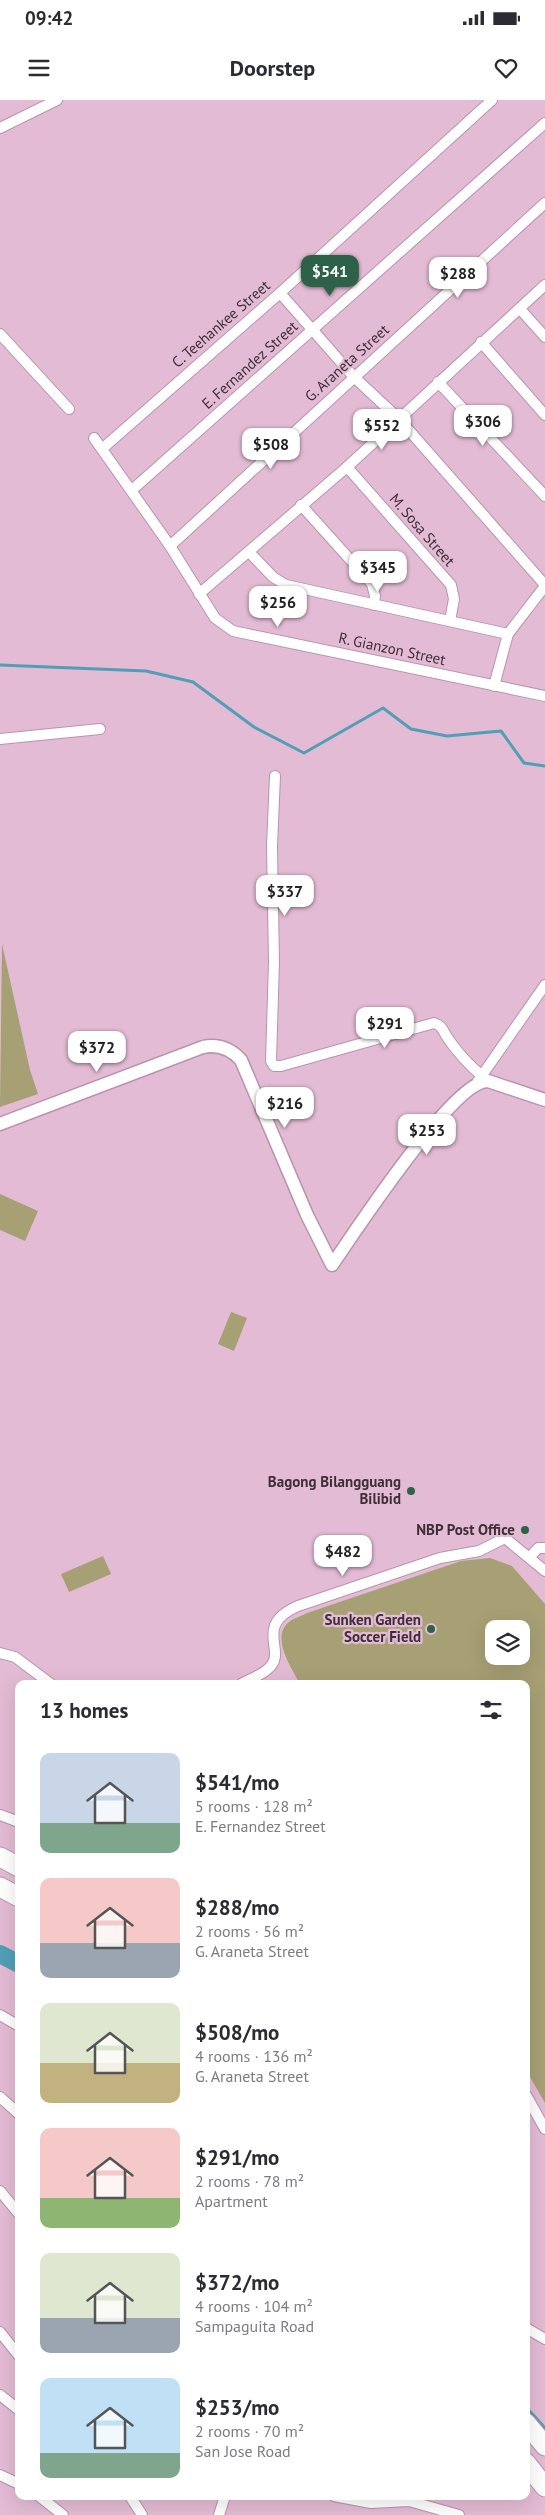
<!DOCTYPE html>
<html lang="en">
<head>
<meta charset="utf-8">
<style>
  :root { --surface:#fff; --page:#f7f7f7; --text:#2b2b33; --muted:#7c7c81; --accent:#2d6248 }
  body { margin:0; font-family:"PT Sans",sans-serif; background:var(--page); color:var(--text); height:100vh; display:flex; flex-direction:column; font-size:19px; white-space:nowrap }
  * { box-sizing:border-box; margin:0 }
  p { font-size:16px; color:var(--muted) }
  .icon { flex:none; width:28px; height:28px; fill:none; stroke:currentColor; stroke-width:2; stroke-linecap:round; stroke-linejoin:round }
  .map { position:relative; flex:1; overflow:hidden }
  .panel { position:absolute; left:15px; top:1580px; width:515px; height:820px; display:flex; flex-direction:column; background:var(--surface); border-radius:10px; box-shadow:0 5px 20px #0002 }
  .panel>* { flex:none }
  .controls { position:absolute; left:485px; top:1520px; display:grid; gap:10px }
  .controls a { display:grid; place-items:center; width:45px; height:45px; border-radius:10px; background:var(--surface); box-shadow:0 5px 20px #0002; font-size:25px }
  .price { position:absolute; translate:-50% -42px; padding:0 11px; border-radius:10px; background:#fff; color:#222; font-size:16px; line-height:32px; filter:drop-shadow(0 1px 2px #0008) }
  .price::after { content:''; position:absolute; left:50%; top:30px; width:15px; height:11px; margin-left:-8px; background:inherit; clip-path:polygon(0 0,100% 0,50% 100%) }
  .price.active { background:var(--accent); color:#fff }
  ul { padding:0; list-style:none }
  li { display:flex; align-items:center; gap:15px; height:125px; padding:0 25px }
  li span { display:grid; place-items:center; flex:none; width:140px; height:100px; border-radius:10px; color:#555 }
  li>.icon { margin-inline-start:auto }
  span .icon { width:60px; height:60px; fill:#fffc; stroke-width:1 }
  li b { font-size:21px }
  h2 { display:flex; justify-content:space-between; align-items:center; height:60px; padding:0 25px; font-size:21px }
  .status { display:flex; justify-content:space-between; align-items:center; height:35px; padding:0 25px; background:var(--surface); direction:ltr }
  .status svg { height:14px; fill:currentColor }
  header { display:flex; justify-content:space-between; align-items:center; height:65px; padding:0 25px; background:var(--surface); font-size:22px; font-weight:800 }
  .map>svg:first-child { display:block }
  .green { fill:#a7a075; fill-rule:evenodd }
  .lines { fill:none; stroke-linecap:round; stroke-linejoin:round }
  .stream { stroke:#519fb6; stroke-width:3 }
  .river { stroke:#519fb6; stroke-width:18 }
  .minor-casing { stroke:#ba93ac; stroke-width:12 }
  .tertiary-casing { stroke:#ba93ac; stroke-width:15 }
  .motorway-casing { stroke:#ba93ac; stroke-width:21 }
  .minor { stroke:#fff; stroke-width:10 }
  .tertiary { stroke:#fff; stroke-width:12 }
  .motorway { stroke:#fff; stroke-width:19 }
  .poi-dot { fill:#2d6248; stroke:#e3bbd4; stroke-width:2 }
  .labels { text-anchor:middle; stroke-width:4.5; stroke-linejoin:round; paint-order:stroke }
  .street-label { font-size:15px; fill:#3e2e38; stroke:#e3bbd4 }
  .poi-label { font-size:15px; font-weight:bold; fill:#3e2e38; stroke:#e3bbd4; text-anchor:end }
</style>
</head>
<body>
<div class="status"><b>09:42</b><svg viewBox="0 0 49 12"><path d="M0 12V9h3v3zM5 12V6h3v6zM10 12V3h3v9zM15 12V0h3v12zM26 1h20v11H26zM47 4h2v5h-2z"/></svg></div>
<header><svg class="icon" aria-label="menu" viewBox="0 0 24 24"><path d="M4 6h16M4 12h16M4 18h16"/></svg>Doorstep<svg class="icon" aria-label="heart" viewBox="0 0 24 24"><path d="M12 20l-8-8c-3-5 5-10 8-4 3-6 11-1 8 4z"/></svg></header>
<div class="map">
<svg width="545" height="2415" viewBox="0 0 545 2415">
  <rect width="100%" height="100%" fill="#e3bbd4"/>
  <g class="green">
    <polygon points="2,844 30,970 38,994 0,1007"/>
    <polygon points="0,1094 38,1111 25,1141 0,1130"/>
    <polygon points="231,1212 247,1218 234,1251 218,1244"/>
    <polygon points="103,1456 111,1474 69,1492 61,1474"/>
    <path d="M490,1458L512,1466L545,1504V2003L526,1970V1584H300C292,1568 270,1537 289,1522C294,1518 302,1516 307,1513L461,1461ZM494,1529H521V1556H494Z"/>
  </g>
  <g class="lines">
    <g class="stream">
      <polyline points="0,565 146,571 193,582 254,627 304,653 383,608 411,629 447,636 501,631 524,663 545,666"/>
      <polyline points="526,2307 545,2328"/>
    </g>
    <polyline class="river" points="0,1854 19,1864"/>
    <g class="minor-casing">
      <g id="minor">
        <polyline points="0,28 57,0"/>
        <polyline points="280,193 354,277 399,319 545,485"/>
        <polyline points="520,209 545,237"/>
        <polyline points="0,234 69,309"/>
        <polyline points="481,242 545,315"/>
        <polyline points="438,282 545,396"/>
        <polyline points="94,338 170,446 215,518 233,531 545,596"/>
        <polyline points="103,348 280,193 492,0"/>
        <polyline points="347,367 451,485 454,499 450,521"/>
        <polyline points="132,390 545,23"/>
        <polyline points="301,405 372,484 375,496 374,505"/>
        <polyline points="170,446 545,103"/>
        <polyline points="249,452 273,477 286,485 508,534"/>
        <polyline points="199,494 347,367 545,185"/>
        <polyline points="494,586 508,534 545,486"/>
        <polyline points="0,639 100,629"/>
        <path d="M275,676L272,746L274,862L271,961L274,966H281L434,923C442,925 443,931 447,937C457,952 469,965 482,976"/>
        <polyline points="478,981 545,885"/>
        <polyline points="530,1457 538,1448 545,1448"/>
        <polyline points="0,1553 15,1557 51,1584"/>
        <path d="M241,1584C250,1579 262,1575 269,1568C288,1551 252,1526 298,1506L440,1458L479,1451L505,1438L545,1471"/>
        <polyline points="0,1715 19,1722"/>
        <polyline points="0,1915 19,1926"/>
        <polyline points="526,1995 545,2029"/>
        <polyline points="0,1997 19,2014"/>
        <polyline points="0,2091 19,2114"/>
        <polyline points="526,2228 545,2239"/>
        <polyline points="0,2232 19,2256"/>
        <polyline points="0,2295 19,2310"/>
        <polyline points="0,2375 19,2384"/>
        <polyline points="39,2396 63,2415"/>
        <polyline points="130,2396 142,2415"/>
        <polyline points="334,2396 371,2403 409,2401 459,2415"/>
        <polyline points="219,2415 225,2396"/>
      </g>
    </g>
    <g class="tertiary-casing">
      <path id="tertiary" d="M0,1024L203,947C218,944 231,949 241,960L307,1115L332,1165C354,1133 454,980 488,981L545,1000"/>
    </g>
    <g class="motorway-casing">
      <g id="motorway">
        <polyline points="0,1757 19,1767"/>
        <polyline points="0,1787 19,1797"/>
        <polyline points="526,2323 545,2346"/>
        <polyline points="526,2363 545,2387"/>
      </g>
    </g>
    <use href="#minor" class="minor"/>
    <use href="#tertiary" class="tertiary"/>
    <use href="#motorway" class="motorway"/>
  </g>
  <g class="poi-dot">
    <circle cx="411" cy="1391" r="5"/>
    <circle cx="525" cy="1430" r="5"/>
    <circle cx="431" cy="1529" r="5"/>
  </g>
  <g class="labels">
    <g class="street-label">
      <text transform="translate(221 224) rotate(-41)" y="5">C. Teehankee Street</text>
      <text transform="translate(347 263) rotate(-42)" y="5">G. Araneta Street</text>
      <text transform="translate(250 265) rotate(-42)" y="5">E. Fernandez Street</text>
      <text transform="translate(422 430) rotate(49)" y="5">M. Sosa Street</text>
      <text transform="translate(392 549) rotate(12)" y="5">R. Gianzon Street</text>
    </g>
    <g class="poi-label">
      <text x="401" y="1387">Bagong Bilangguang<tspan x="401" dy="17">Bilibid</tspan></text>
      <text x="515" y="1435">NBP Post Office</text>
      <text x="421" y="1525">Sunken Garden<tspan x="421" dy="17">Soccer Field</tspan></text>
    </g>
  </g>
</svg>
<div class="controls">
<a><svg class="icon" aria-label="layers" viewBox="0 0 24 24"><path d="M12 4l9 5-9 5-9-5zM3 14l9 5 9-5"/></svg></a>
</div>
<b class="price active" style="left:330px;top:197px">$541</b>
<b class="price" style="left:458px;top:199px">$288</b>
<b class="price" style="left:483px;top:347px">$306</b>
<b class="price" style="left:382px;top:351px">$552</b>
<b class="price" style="left:271px;top:370px">$508</b>
<b class="price" style="left:378px;top:493px">$345</b>
<b class="price" style="left:278px;top:528px">$256</b>
<b class="price" style="left:285px;top:817px">$337</b>
<b class="price" style="left:385px;top:949px">$291</b>
<b class="price" style="left:97px;top:973px">$372</b>
<b class="price" style="left:285px;top:1029px">$216</b>
<b class="price" style="left:427px;top:1056px">$253</b>
<b class="price" style="left:343px;top:1477px">$482</b>
<section class="panel">
<h2>13 homes<svg class="icon" aria-label="filters" viewBox="0 0 24 24"><path d="M4 7h16M4 17h16"/><circle cx="9" cy="7" r="2"/><circle cx="15" cy="17" r="2"/></svg></h2>
<ul>
<li><span style="background:linear-gradient(#c9d6e8 70%,#7fa58c 0)"><svg class="icon" aria-label="home" viewBox="0 0 24 24"><path d="M3 11l9-7 9 7M6 9v11h12V9"/></svg></span><div><b>$541/mo</b><p>5 rooms · 128 m²</p><p>E. Fernandez Street</p></div></li>
<li><span style="background:linear-gradient(#f6c9c9 65%,#9aa5b1 0)"><svg class="icon" aria-label="home" viewBox="0 0 24 24"><path d="M3 11l9-7 9 7M6 9v11h12V9"/></svg></span><div><b>$288/mo</b><p>2 rooms · 56 m²</p><p>G. Araneta Street</p></div></li>
<li><span style="background:linear-gradient(#dfe7d0 60%,#c2b280 0)"><svg class="icon" aria-label="home" viewBox="0 0 24 24"><path d="M3 11l9-7 9 7M6 9v11h12V9"/></svg></span><div><b>$508/mo</b><p>4 rooms · 136 m²</p><p>G. Araneta Street</p></div></li>
<li><span style="background:linear-gradient(#f6c9c9 70%,#8fb573 0)"><svg class="icon" aria-label="home" viewBox="0 0 24 24"><path d="M3 11l9-7 9 7M6 9v11h12V9"/></svg></span><div><b>$291/mo</b><p>2 rooms · 78 m²</p><p>Apartment</p></div></li>
<li><span style="background:linear-gradient(#dfe7d0 65%,#9aa5b1 0)"><svg class="icon" aria-label="home" viewBox="0 0 24 24"><path d="M3 11l9-7 9 7M6 9v11h12V9"/></svg></span><div><b>$372/mo</b><p>4 rooms · 104 m²</p><p>Sampaguita Road</p></div></li>
<li><span style="background:linear-gradient(#bfe0f5 75%,#7fa58c 0)"><svg class="icon" aria-label="home" viewBox="0 0 24 24"><path d="M3 11l9-7 9 7M6 9v11h12V9"/></svg></span><div><b>$253/mo</b><p>2 rooms · 70 m²</p><p>San Jose Road</p></div></li>
</ul>
</section>
</div>
</body>
</html>
